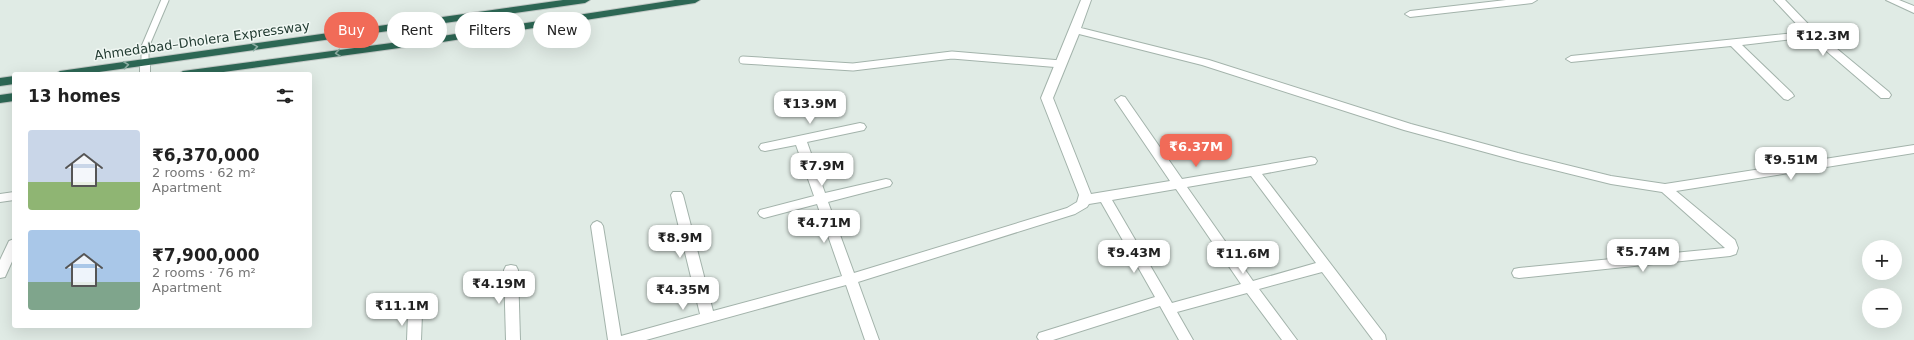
<!DOCTYPE html>
<html lang="en">
<head>
<meta charset="utf-8">
<style>
  :root { --surface:#fff; --page:#f6f6f6; --text:#222; --muted:#767676; --accent:#f16b58 }
  body { margin:0; font-family:"DejaVu Sans",sans-serif; background:var(--page); color:var(--text); height:100vh; display:flex; flex-direction:column; font-size:15px; white-space:nowrap }
  * { box-sizing:border-box; margin:0 }
  p { font-size:13px; color:var(--muted) }
  .icon { flex:none; width:22px; height:22px; fill:none; stroke:currentColor; stroke-width:2; stroke-linecap:round; stroke-linejoin:round }
  .map { position:relative; flex:1; overflow:hidden }
  .details { position:absolute; left:12px; top:72px; width:300px; height:256px; display:flex; flex-direction:column; background:var(--surface); border-radius:4px; box-shadow:0 4px 16px #0002 }
  .details>* { flex:none }
  .guide { position:absolute; left:324px; top:12px; width:380px; height:36px; display:flex; gap:8px }
  .controls { position:absolute; left:1862px; top:240px; display:grid; gap:8px }
  .controls a { display:grid; place-items:center; width:40px; height:40px; border-radius:50%; background:var(--surface); box-shadow:0 4px 16px #0002; font-size:20px }
  .price { position:absolute; translate:-50% -34px; padding:0 9px; border-radius:8px; background:#fff; color:#222; font-size:13px; line-height:26px; filter:drop-shadow(0 1px 2px #0008) }
  .price::after { content:''; position:absolute; left:50%; top:24px; width:12px; height:9px; margin-left:-6px; background:inherit; clip-path:polygon(0 0,100% 0,50% 100%) }
  .price.selected { background:var(--accent); color:#fff }
  ul { padding:0; list-style:none }
  li { display:flex; align-items:center; gap:12px; height:100px; padding:0 16px }
  li span { display:grid; place-items:center; flex:none; width:112px; height:80px; border-radius:4px; color:#555 }
  li>.icon { margin-inline-start:auto }
  span .icon { width:48px; height:48px; fill:#fffc; stroke-width:1 }
  li b { font-size:17px }
  h2 { display:flex; justify-content:space-between; align-items:center; height:48px; padding:0 16px; font-size:17px }
  .tag { padding:0 14px; border-radius:18px; background:var(--surface); box-shadow:0 4px 16px #0002; font-size:14px; line-height:36px }
  .tag.selected { background:var(--accent); color:#fff }
  .map>svg:first-child { display:block }
  .lines { fill:none; stroke-linecap:round; stroke-linejoin:round }
  .service-casing { stroke:#a3b3ab; stroke-width:9 }
  .minor-casing { stroke:#a3b3ab; stroke-width:2 }
  .motorway-casing { stroke:#c1c8c5; stroke-width:2 }
  .service { stroke:#fff; stroke-width:7 }
  .minor { fill:#fff; fill-rule:evenodd }
  .motorway { fill:#2d6754; fill-rule:evenodd }
  .oneway { stroke:#8eafa4 }
  .labels { text-anchor:middle; stroke-width:3; stroke-linejoin:round; paint-order:stroke }
  .street-label { font-size:13px; fill:#213b31; stroke:#f0f7f3 }
</style>
</head>
<body>
<div class="map">
<svg width="1914" height="340" viewBox="0 0 1914 340">
  <rect width="100%" height="100%" fill="#e0ebe5"/>
  <g class="lines">
    <g class="service-casing">
      <g id="service">
        <polyline points="743,60 853,67 952,55 1061,64"/>
        <polyline points="145,62 145,47 165,0"/>
      </g>
    </g>
    <g class="minor-casing">
      <g id="minor">
        <path d="M1081,0H1091L1081,28L1209,60L1411,124L1518,153L1611,176L1665,184L1914,145V153L1676,191L1735,240L1738,248L1736,254L1730,256L1519,278L1514,277L1512,273L1514,269L1519,268L1725,248L1662,192L1611,184L1518,161L1404,130L1202,65L1079,34L1053,98L1091,194L1170,181L1115,100L1121,96L1125,97L1182,179L1311,157L1315,158L1317,161L1315,164L1262,174L1385,335L1386,340H1373L1322,272L1259,289L1297,340H1282L1247,293L1177,312L1193,340H1179L1160,306L1053,340H1039L1037,337L1039,333L1155,297L1101,202L1089,204L1087,207L1075,214L858,282L879,340H865L846,285L646,340H608L591,226L593,223L597,221L601,223L603,226L621,336L700,314L671,195L673,192H681L683,195L713,311L842,276L817,204L764,218L760,216L758,213L760,210L814,196L796,145L765,151L761,150L759,147L761,144L860,123L864,124L866,127L864,130L807,142L825,193L886,179L890,180L892,183L890,186L886,187L828,202L854,273L1067,208L1077,202L1079,195L1041,98ZM1251,176L1316,263L1253,281L1187,187ZM1176,189L1241,284L1172,303L1112,200Z"/>
        <polygon points="1506,0 1537,0 1532,3 1410,17 1405,14 1410,11"/>
        <polygon points="1774,0 1785,0 1813,29 1889,92 1891,95 1889,98 1881,98 1810,37 1742,45 1792,93 1794,96 1788,100 1784,99 1731,46 1571,62 1566,59 1571,56 1804,32"/>
        <polygon points="1886,0 1899,0 1914,6 1914,13"/>
        <polygon points="145,59 150,62 150,74 140,74 140,62"/>
        <polygon points="14,192 14,200 0,202 0,194"/>
        <polygon points="14,239 14,257 5,277 0,278 0,260 9,241"/>
        <polygon points="511,265 516,266 518,270 520,340 506,340 504,270 506,266"/>
        <polygon points="415,308 420,310 422,314 421,340 407,340 408,314 410,310"/>
      </g>
    </g>
    <g class="motorway-casing">
      <g id="motorway">
        <polygon points="563,0 590,0 585,3 85,74 55,74 60,71"/>
        <polygon points="675,0 700,0 695,3 436,43 209,74 178,74 183,71 436,37"/>
        <polygon points="14,76 14,84 0,86 0,78"/>
        <polygon points="14,93 14,101 0,103 0,95"/>
      </g>
    </g>
    <use href="#service" class="service"/>
    <use href="#minor" class="minor"/>
    <use href="#motorway" class="motorway"/>
  </g>
  <defs><path id="oneway-chevron" d="M-2-3.5L2.5 0L-2 3.5" fill="none" stroke-width="1.6" stroke-linecap="round" stroke-linejoin="round"/></defs>
  <g class="oneway">
    <use href="#oneway-chevron" transform="translate(255 47) rotate(-8)"/>
    <use href="#oneway-chevron" transform="translate(338 53) rotate(172)"/>
    <use href="#oneway-chevron" transform="translate(126 65) rotate(-8)"/>
  </g>
  <g class="labels">
    <g class="street-label">
      <text transform="translate(202 40) rotate(-8)" y="5">Ahmedabad–Dholera Expressway</text>
    </g>
  </g>
</svg>
<div class="controls">
<a>+</a>
<a>−</a>
</div>
<b class="price" style="left:1823px;top:57px">₹12.3M</b>
<b class="price" style="left:810px;top:125px">₹13.9M</b>
<b class="price selected" style="left:1196px;top:168px">₹6.37M</b>
<b class="price" style="left:1791px;top:181px">₹9.51M</b>
<b class="price" style="left:822px;top:187px">₹7.9M</b>
<b class="price" style="left:824px;top:244px">₹4.71M</b>
<b class="price" style="left:680px;top:259px">₹8.9M</b>
<b class="price" style="left:1643px;top:273px">₹5.74M</b>
<b class="price" style="left:1134px;top:274px">₹9.43M</b>
<b class="price" style="left:1243px;top:275px">₹11.6M</b>
<b class="price" style="left:499px;top:305px">₹4.19M</b>
<b class="price" style="left:683px;top:311px">₹4.35M</b>
<b class="price" style="left:402px;top:327px">₹11.1M</b>
<div class="guide">
<a class="tag selected">Buy</a>
<a class="tag">Rent</a>
<a class="tag">Filters</a>
<a class="tag">New</a>
</div>
<section class="details">
<h2>13 homes<svg class="icon" aria-label="filters" viewBox="0 0 24 24"><path d="M4 7h16M4 17h16"/><circle cx="9" cy="7" r="2"/><circle cx="15" cy="17" r="2"/></svg></h2>
<ul>
<li><span style="background:linear-gradient(#c9d6e8 65%,#8fb573 0)"><svg class="icon" aria-label="home" viewBox="0 0 24 24"><path d="M3 11l9-7 9 7M6 9v11h12V9"/></svg></span><div><b>₹6,370,000</b><p>2 rooms · 62 m²</p><p>Apartment</p></div></li>
<li><span style="background:linear-gradient(#a9c7e8 65%,#7fa58c 0)"><svg class="icon" aria-label="home" viewBox="0 0 24 24"><path d="M3 11l9-7 9 7M6 9v11h12V9"/></svg></span><div><b>₹7,900,000</b><p>2 rooms · 76 m²</p><p>Apartment</p></div></li>
</ul>
</section>
</div>
</body>
</html>
